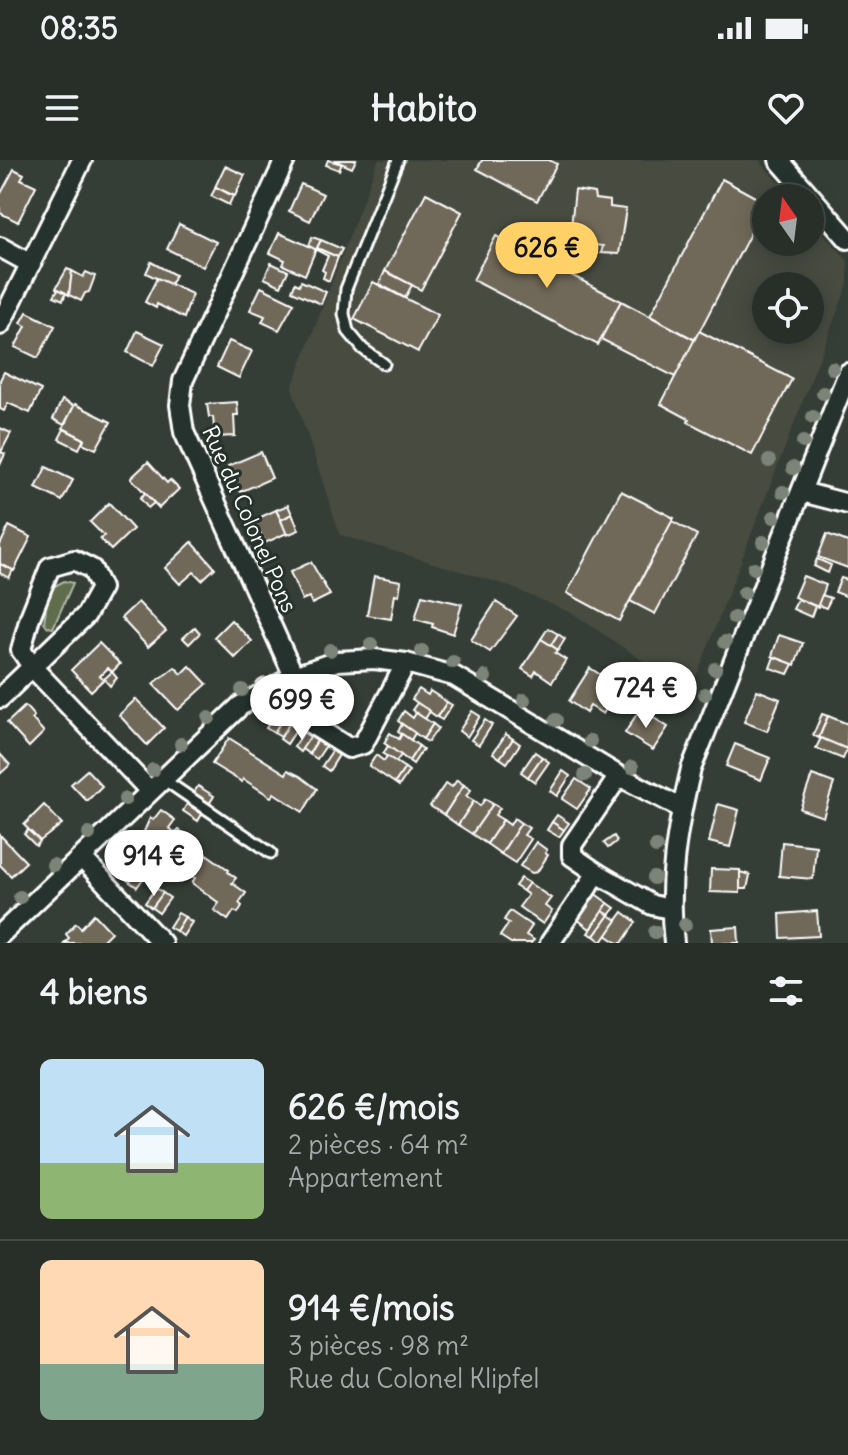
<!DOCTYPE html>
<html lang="fr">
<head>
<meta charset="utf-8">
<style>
  :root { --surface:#282e28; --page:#343a34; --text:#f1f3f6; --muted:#a5a8a8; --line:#444a45; --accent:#ffd166 }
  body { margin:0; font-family:Delius,sans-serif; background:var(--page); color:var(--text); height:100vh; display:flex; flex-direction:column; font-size:30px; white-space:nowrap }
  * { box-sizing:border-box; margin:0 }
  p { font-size:26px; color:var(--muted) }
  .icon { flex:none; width:44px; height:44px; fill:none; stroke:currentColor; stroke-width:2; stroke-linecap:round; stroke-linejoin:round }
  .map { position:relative; height:783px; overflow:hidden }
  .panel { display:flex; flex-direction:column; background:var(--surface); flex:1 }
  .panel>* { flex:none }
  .needle { width:52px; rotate:346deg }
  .buttons { position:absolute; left:752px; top:24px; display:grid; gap:16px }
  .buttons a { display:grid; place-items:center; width:72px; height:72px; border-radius:50%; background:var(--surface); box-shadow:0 4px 20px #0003,0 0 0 2px var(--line); font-size:40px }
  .price { position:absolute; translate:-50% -68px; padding:0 18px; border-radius:28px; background:#fff; color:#222; font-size:26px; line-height:52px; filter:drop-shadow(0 2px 4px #0008) }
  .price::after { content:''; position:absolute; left:50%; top:48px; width:24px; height:18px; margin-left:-12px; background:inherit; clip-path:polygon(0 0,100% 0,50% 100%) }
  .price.current { background:var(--accent); color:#111 }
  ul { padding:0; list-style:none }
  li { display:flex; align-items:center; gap:24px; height:200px; padding:0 40px }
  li+li { border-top:2px solid var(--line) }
  li span { display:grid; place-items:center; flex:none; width:224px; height:160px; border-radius:12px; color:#555 }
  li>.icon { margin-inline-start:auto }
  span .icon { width:96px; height:96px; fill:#fffc; stroke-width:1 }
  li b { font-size:34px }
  h2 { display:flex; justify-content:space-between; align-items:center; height:96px; padding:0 40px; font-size:34px }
  .status { display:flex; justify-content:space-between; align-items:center; height:56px; padding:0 40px; background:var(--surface); direction:ltr }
  .status svg { height:22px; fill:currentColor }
  header { display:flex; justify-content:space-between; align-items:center; height:104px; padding:0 40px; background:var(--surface); font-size:36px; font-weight:700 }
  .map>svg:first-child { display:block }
  .built { fill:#474b40; fill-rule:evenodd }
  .green { fill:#5f6d4e; stroke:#afb6a6; stroke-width:2 }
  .building { fill:#706858; stroke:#fff; stroke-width:2 }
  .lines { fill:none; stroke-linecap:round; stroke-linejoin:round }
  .lane-casing { stroke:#fff; stroke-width:15 }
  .street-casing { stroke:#fff; stroke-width:24 }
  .lane { stroke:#26332d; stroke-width:9 }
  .street { stroke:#26332d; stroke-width:18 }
  .tree { fill:#7c8479 }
  .labels { text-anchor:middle; stroke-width:6; stroke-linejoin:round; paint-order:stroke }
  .street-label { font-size:22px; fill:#fff; stroke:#26332d }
</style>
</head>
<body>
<div class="status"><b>08:35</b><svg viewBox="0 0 49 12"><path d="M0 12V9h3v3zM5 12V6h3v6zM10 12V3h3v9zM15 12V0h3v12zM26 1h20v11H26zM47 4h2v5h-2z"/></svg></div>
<header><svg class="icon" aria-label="menu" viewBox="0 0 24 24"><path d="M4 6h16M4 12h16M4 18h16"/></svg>Habito<svg class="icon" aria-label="heart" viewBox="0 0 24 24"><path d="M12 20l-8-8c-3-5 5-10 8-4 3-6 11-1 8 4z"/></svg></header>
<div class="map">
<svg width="848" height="783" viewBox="0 0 848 783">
  <rect width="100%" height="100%" fill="#353e36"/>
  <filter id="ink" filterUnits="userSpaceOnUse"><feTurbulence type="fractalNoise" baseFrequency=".0125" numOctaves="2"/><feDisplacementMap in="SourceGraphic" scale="16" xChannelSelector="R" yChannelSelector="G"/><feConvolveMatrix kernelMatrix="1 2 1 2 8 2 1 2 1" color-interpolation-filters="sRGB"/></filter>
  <g filter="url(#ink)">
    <path class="built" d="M378,0H759L792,38H766V82H810V58L848,101V124L690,533L574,454L503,424L340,375L292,228ZM766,126H810V170H766Z"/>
    <polygon class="green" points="64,421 73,423 53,468 48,467 44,462 49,429"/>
    <g class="building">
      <polygon points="328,0 342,4 339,10 326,5"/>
      <polygon points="334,0 356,0 352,8"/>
      <polygon points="482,0 549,0 557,4 537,41 477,9"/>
      <polygon points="225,6 245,15 235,36 215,27"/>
      <polygon points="14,9 24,14 21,19 36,26 18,62 0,53 0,35"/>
      <polygon points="722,19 766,43 695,180 650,156"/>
      <polygon points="301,24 323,34 310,61 289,51"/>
      <polygon points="216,27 233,36 229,45 211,36"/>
      <polygon points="575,30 594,33 595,39 610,41 610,47 626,49 619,94 601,93 603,86 586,84 586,77 570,76"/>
      <polygon points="426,33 462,52 421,130 385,111"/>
      <polygon points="179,64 216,82 203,107 167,89"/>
      <polygon points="279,73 316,89 305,115 283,105 285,100 270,93"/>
      <polygon points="496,76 621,141 598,185 473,120"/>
      <polygon points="312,77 321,80 317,88 338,97 329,121 323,118 325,112 322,110 328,96 309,86"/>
      <polygon points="321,80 342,89 338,97 317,88"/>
      <polygon points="151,102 175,115 170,125 146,113"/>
      <polygon points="271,103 288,111 281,126 264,118"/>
      <polygon points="67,109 72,111 69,135 56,128"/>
      <polygon points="72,111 83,117 86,112 95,116 89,132 85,133 81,141 69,135"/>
      <polygon points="385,111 412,125 405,138 379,124"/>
      <polygon points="157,118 192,134 184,158 157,144 156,148 145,142"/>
      <polygon points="301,121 326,132 321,144 292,131 295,123 299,125"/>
      <polygon points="373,122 438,155 418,192 354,159"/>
      <polygon points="261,127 294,143 279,170 262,162 265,156 250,150"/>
      <polygon points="58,129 66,133 63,140 54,136"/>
      <polygon points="621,141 695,180 675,217 601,179"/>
      <polygon points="27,152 55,166 38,198 15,187 26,166 21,163"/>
      <polygon points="137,171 164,184 153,206 127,192"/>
      <polygon points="699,171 792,219 752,295 688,262 689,259 661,244"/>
      <polygon points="229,181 252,191 239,218 217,207"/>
      <polygon points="4,212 41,230 30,253 8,243 4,251 0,249 0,220"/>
      <polygon points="62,240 74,246 64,265 53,259"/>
      <polygon points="237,242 238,255 234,255 235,276 215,277 213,257 209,257 207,244"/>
      <polygon points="75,244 111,262 96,289 82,283 84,279 63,268"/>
      <polygon points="0,268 11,273 1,292 5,294 0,305"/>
      <polygon points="64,269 84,279 79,289 59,279"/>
      <polygon points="261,292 272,318 240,332 228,306"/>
      <polygon points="148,302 167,323 170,320 179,329 159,348 131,318"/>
      <polygon points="46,307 73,320 62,341 36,328"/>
      <polygon points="621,331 674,358 619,461 567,433"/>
      <polygon points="145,333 154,343 148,348 140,338"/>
      <polygon points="109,343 133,369 111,390 100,379 104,376 90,362"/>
      <polygon points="288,345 292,354 281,360 276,350"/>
      <polygon points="276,350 287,373 265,383 254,360"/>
      <polygon points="292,354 299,370 287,375 281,360"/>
      <polygon points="672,361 697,375 655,454 630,441"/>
      <polygon points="9,366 31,377 14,411 0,404 0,385"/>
      <polygon points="827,374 848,382 848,408 818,397"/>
      <polygon points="192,382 215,408 202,420 194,412 180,424 165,408"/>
      <polygon points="817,399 831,405 828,413 814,406"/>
      <polygon points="311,402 330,435 312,444 309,437 302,440 290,412"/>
      <polygon points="0,404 13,410 9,418 0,413"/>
      <polygon points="374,416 401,421 399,435 395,434 391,459 367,455"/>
      <polygon points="803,416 826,425 818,447 794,437"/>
      <polygon points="841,418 848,420 848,437 835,432"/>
      <polygon points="422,435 462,444 453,474 432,467 433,464 415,459"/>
      <polygon points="822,435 831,438 826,448 818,445"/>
      <polygon points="798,439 815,446 811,457 793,449"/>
      <polygon points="138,442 166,471 148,487 121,458"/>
      <polygon points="496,442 517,456 490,492 471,480"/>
      <polygon points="231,460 252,481 235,498 214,477"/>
      <polygon points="195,467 200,473 189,484 183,478"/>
      <polygon points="548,468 558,474 551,485 541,479"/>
      <polygon points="558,474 565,479 558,490 551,485"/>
      <polygon points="779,475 803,483 795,505 772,496"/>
      <polygon points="541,479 558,490 555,493 566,500 552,522 536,511 533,516 522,509"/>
      <polygon points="99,483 120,504 112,512 108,508 100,516 104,519 91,531 71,510"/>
      <polygon points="774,497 793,504 788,514 770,508"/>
      <polygon points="190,506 207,524 178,550 153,524 175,507 182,514"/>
      <polygon points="590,508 604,517 600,523 616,533 603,554 590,546 586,553 569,541"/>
      <polygon points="112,512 117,518 110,526 104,519"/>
      <polygon points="419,529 428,535 430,531 447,542 437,557 412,539"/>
      <polygon points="757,530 780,539 767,571 744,562"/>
      <polygon points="136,539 164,568 147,585 119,555"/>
      <polygon points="447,542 452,545 442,560 437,557"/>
      <polygon points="417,543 430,551 425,559 412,550"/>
      <polygon points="25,546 34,556 32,559 44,572 29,587 7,563"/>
      <polygon points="640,549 668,567 653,590 625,573"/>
      <polygon points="277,551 284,556 274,573 266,568"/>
      <polygon points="404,551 413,558 416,553 433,564 423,579 398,561"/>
      <polygon points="472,551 480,556 467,577 459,571"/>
      <polygon points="822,554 828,556 819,578 813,575"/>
      <polygon points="284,556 291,561 281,577 274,573"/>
      <polygon points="828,556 848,564 847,589 819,578"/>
      <polygon points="485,560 492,565 479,585 471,580"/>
      <polygon points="289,564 297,569 287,584 280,579"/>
      <polygon points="402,564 415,573 411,580 398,572"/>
      <polygon points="433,564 438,568 428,582 423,579"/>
      <polygon points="304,572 311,577 300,592 294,587"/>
      <polygon points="390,573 399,579 402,574 419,586 409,601 384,583"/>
      <polygon points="312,574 319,578 309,594 302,589"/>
      <polygon points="506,574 513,579 500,598 493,593"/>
      <polygon points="229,578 286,614 288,610 300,616 317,629 303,652 274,633 271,637 243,619 242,622 212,604"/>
      <polygon points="319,578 327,584 317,599 309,594"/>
      <polygon points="821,578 847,589 843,599 816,588"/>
      <polygon points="513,579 520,584 507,603 500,598"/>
      <polygon points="735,584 770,598 761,620 726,606"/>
      <polygon points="388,586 401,595 396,602 383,594"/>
      <polygon points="419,586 423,589 413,604 409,601"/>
      <polygon points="332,591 339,595 329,611 322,606"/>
      <polygon points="535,592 542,597 528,617 521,612"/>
      <polygon points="0,594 10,605 0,614"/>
      <polygon points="376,595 384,601 387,596 405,608 395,623 369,606"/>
      <polygon points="542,597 549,602 535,622 528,617"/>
      <polygon points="405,608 409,611 399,626 395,623"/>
      <polygon points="87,610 102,626 87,641 71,624"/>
      <polygon points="563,611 570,616 557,636 550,631"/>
      <polygon points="812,615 834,623 823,657 800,649"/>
      <polygon points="576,619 591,629 577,649 562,639"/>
      <polygon points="457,620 464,625 444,655 430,646 446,623 452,627"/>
      <polygon points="464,625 471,630 466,636 474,641 458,665 444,655"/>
      <polygon points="198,626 214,636 209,644 193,634"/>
      <polygon points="485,639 493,644 472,674 458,665 474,641 480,646"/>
      <polygon points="187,644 202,654 198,661 183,651"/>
      <polygon points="493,644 500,648 495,655 503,660 487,684 472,674"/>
      <polygon points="718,644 739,650 730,687 709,682"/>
      <polygon points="44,645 62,664 40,681 24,665"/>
      <polygon points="161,650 175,660 169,668 176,673 179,670 186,675 184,678 229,710 228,712 236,718 232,723 246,733 239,743 242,746 238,753 234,751 228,760 214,750 219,743 192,723 195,718 168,700 170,697 142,676 150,658 153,660"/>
      <polygon points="557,655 569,663 564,670 552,662"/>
      <polygon points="514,658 521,663 501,694 487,684 503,660 510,665"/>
      <polygon points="552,662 564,670 559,677 547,670"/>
      <polygon points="521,663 529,668 524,675 531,679 515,703 501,694"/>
      <polygon points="28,670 40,681 36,686 24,674"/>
      <polygon points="0,675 26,702 11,716 0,705"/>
      <polygon points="614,676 617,681 608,688 604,683"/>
      <polygon points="536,682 547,690 545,693 548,695 537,712 532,713 520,706"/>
      <polygon points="782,682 816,686 813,719 779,716"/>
      <polygon points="134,702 141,706 130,722 123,717"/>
      <polygon points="141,706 148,712 137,727 130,722"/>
      <polygon points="711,709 740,710 740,733 710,732"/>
      <polygon points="740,712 750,715 747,729 740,729"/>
      <polygon points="521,718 529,723 523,731 515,726"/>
      <polygon points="529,723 551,738 545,746 552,751 543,764 519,747 528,735 523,731"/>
      <polygon points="156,728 163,733 152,748 145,743"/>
      <polygon points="163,733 170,738 159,753 152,748"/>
      <polygon points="594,733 608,743 590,769 577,759"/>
      <polygon points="608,743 615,748 609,755 603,751"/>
      <polygon points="510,751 532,766 526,775 534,780 531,783 511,783 500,776 509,763 504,760"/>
      <polygon points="603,751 609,755 594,776 588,773"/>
      <polygon points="817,751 819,776 781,778 780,754"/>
      <polygon points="623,752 636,762 622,783 618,783 606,775"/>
      <polygon points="178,753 185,757 176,771 169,767"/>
      <polygon points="94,754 111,772 100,783 64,783 69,778 66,774 76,763 81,768"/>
      <polygon points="609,755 617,760 602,782 594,776"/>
      <polygon points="185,757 192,762 183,776 176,771"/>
      <polygon points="738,767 739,783 712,783 711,769"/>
    </g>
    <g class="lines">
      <g class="lane-casing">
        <g id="lane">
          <polyline points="384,204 363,189 348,171 344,154 346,129 398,0"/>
          <polyline points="163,619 271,693"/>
        </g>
      </g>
      <g class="street-casing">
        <g id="street">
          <polyline points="285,0 183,221 180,245 184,272 294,516"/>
          <polyline points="779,0 848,79"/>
          <polyline points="0,87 31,104"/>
          <polyline points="0,165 82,0"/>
          <polyline points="802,332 848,344"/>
          <polyline points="266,529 276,542 349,588 363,584 406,503"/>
          <polyline points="0,538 86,455 101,428 92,409 74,400 50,407 30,457 21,490 33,508 150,631"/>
          <polyline points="82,698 162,783"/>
          <polyline points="597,713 572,696 572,685 619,616"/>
          <polyline points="0,775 240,546 294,516 337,501 374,499 406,503 454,516 619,616 681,648"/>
          <polyline points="550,783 597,713 652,745 670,749"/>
          <path d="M674,783C667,723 677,667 691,609L848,213"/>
        </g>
      </g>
      <use href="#lane" class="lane"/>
      <use href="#street" class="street"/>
    </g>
    <g class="tree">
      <circle cx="832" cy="208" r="7"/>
      <circle cx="823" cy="233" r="7"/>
      <circle cx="813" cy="257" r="7"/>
      <circle cx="803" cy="282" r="7"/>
      <circle cx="769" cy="301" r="7"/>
      <circle cx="793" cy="308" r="7"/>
      <circle cx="783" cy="332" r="7"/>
      <circle cx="774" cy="357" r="7"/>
      <circle cx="763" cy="382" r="7"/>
      <circle cx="754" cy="408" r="7"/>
      <circle cx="744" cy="433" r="7"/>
      <circle cx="734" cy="458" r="7"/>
      <circle cx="725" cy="482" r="7"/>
      <circle cx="371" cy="484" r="7"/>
      <circle cx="330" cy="490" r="7"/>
      <circle cx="422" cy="491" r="7"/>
      <circle cx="453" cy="502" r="7"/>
      <circle cx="715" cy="509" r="7"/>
      <circle cx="485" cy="517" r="7"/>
      <circle cx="242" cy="530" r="7"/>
      <circle cx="705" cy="534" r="7"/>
      <circle cx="524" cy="540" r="7"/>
      <circle cx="209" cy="558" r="7"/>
      <circle cx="556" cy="560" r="7"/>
      <circle cx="590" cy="581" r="7"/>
      <circle cx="181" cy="584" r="7"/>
      <circle cx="632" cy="607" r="7"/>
      <circle cx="153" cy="610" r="7"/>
      <circle cx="585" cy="615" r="7"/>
      <circle cx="125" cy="639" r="7"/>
      <circle cx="89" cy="674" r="7"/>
      <circle cx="656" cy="687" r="7"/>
      <circle cx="53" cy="705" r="7"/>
      <circle cx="654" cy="718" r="7"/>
      <circle cx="20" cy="737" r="7"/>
      <circle cx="685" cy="765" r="7"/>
      <circle cx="655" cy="772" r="7"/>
    </g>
  </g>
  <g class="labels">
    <g class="street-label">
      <text transform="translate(250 359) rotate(66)" y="8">Rue du Colonel Pons</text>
    </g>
  </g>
</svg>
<div class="buttons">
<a><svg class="needle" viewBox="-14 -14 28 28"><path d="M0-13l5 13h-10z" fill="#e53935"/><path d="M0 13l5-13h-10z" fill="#a5a8a8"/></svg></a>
<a><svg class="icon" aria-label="locate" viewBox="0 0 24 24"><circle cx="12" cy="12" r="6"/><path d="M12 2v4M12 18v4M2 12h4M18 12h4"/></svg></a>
</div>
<b class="price current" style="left:547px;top:130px">626 €</b>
<b class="price" style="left:646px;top:570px">724 €</b>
<b class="price" style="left:302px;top:582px">699 €</b>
<b class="price" style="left:154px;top:738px">914 €</b>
</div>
<section class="panel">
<h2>4 biens<svg class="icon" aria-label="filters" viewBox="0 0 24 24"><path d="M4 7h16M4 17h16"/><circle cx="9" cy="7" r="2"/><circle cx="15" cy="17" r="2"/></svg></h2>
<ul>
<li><span style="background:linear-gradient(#bfe0f5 65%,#8fb573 0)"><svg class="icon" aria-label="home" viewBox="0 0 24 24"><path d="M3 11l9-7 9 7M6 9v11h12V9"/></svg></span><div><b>626 €/mois</b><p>2 pièces · 64 m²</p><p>Appartement</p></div></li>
<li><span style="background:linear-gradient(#ffd9b3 65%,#7fa58c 0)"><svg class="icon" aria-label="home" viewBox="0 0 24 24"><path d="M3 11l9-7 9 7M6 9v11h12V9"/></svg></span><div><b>914 €/mois</b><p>3 pièces · 98 m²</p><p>Rue du Colonel Klipfel</p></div></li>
</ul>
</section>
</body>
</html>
